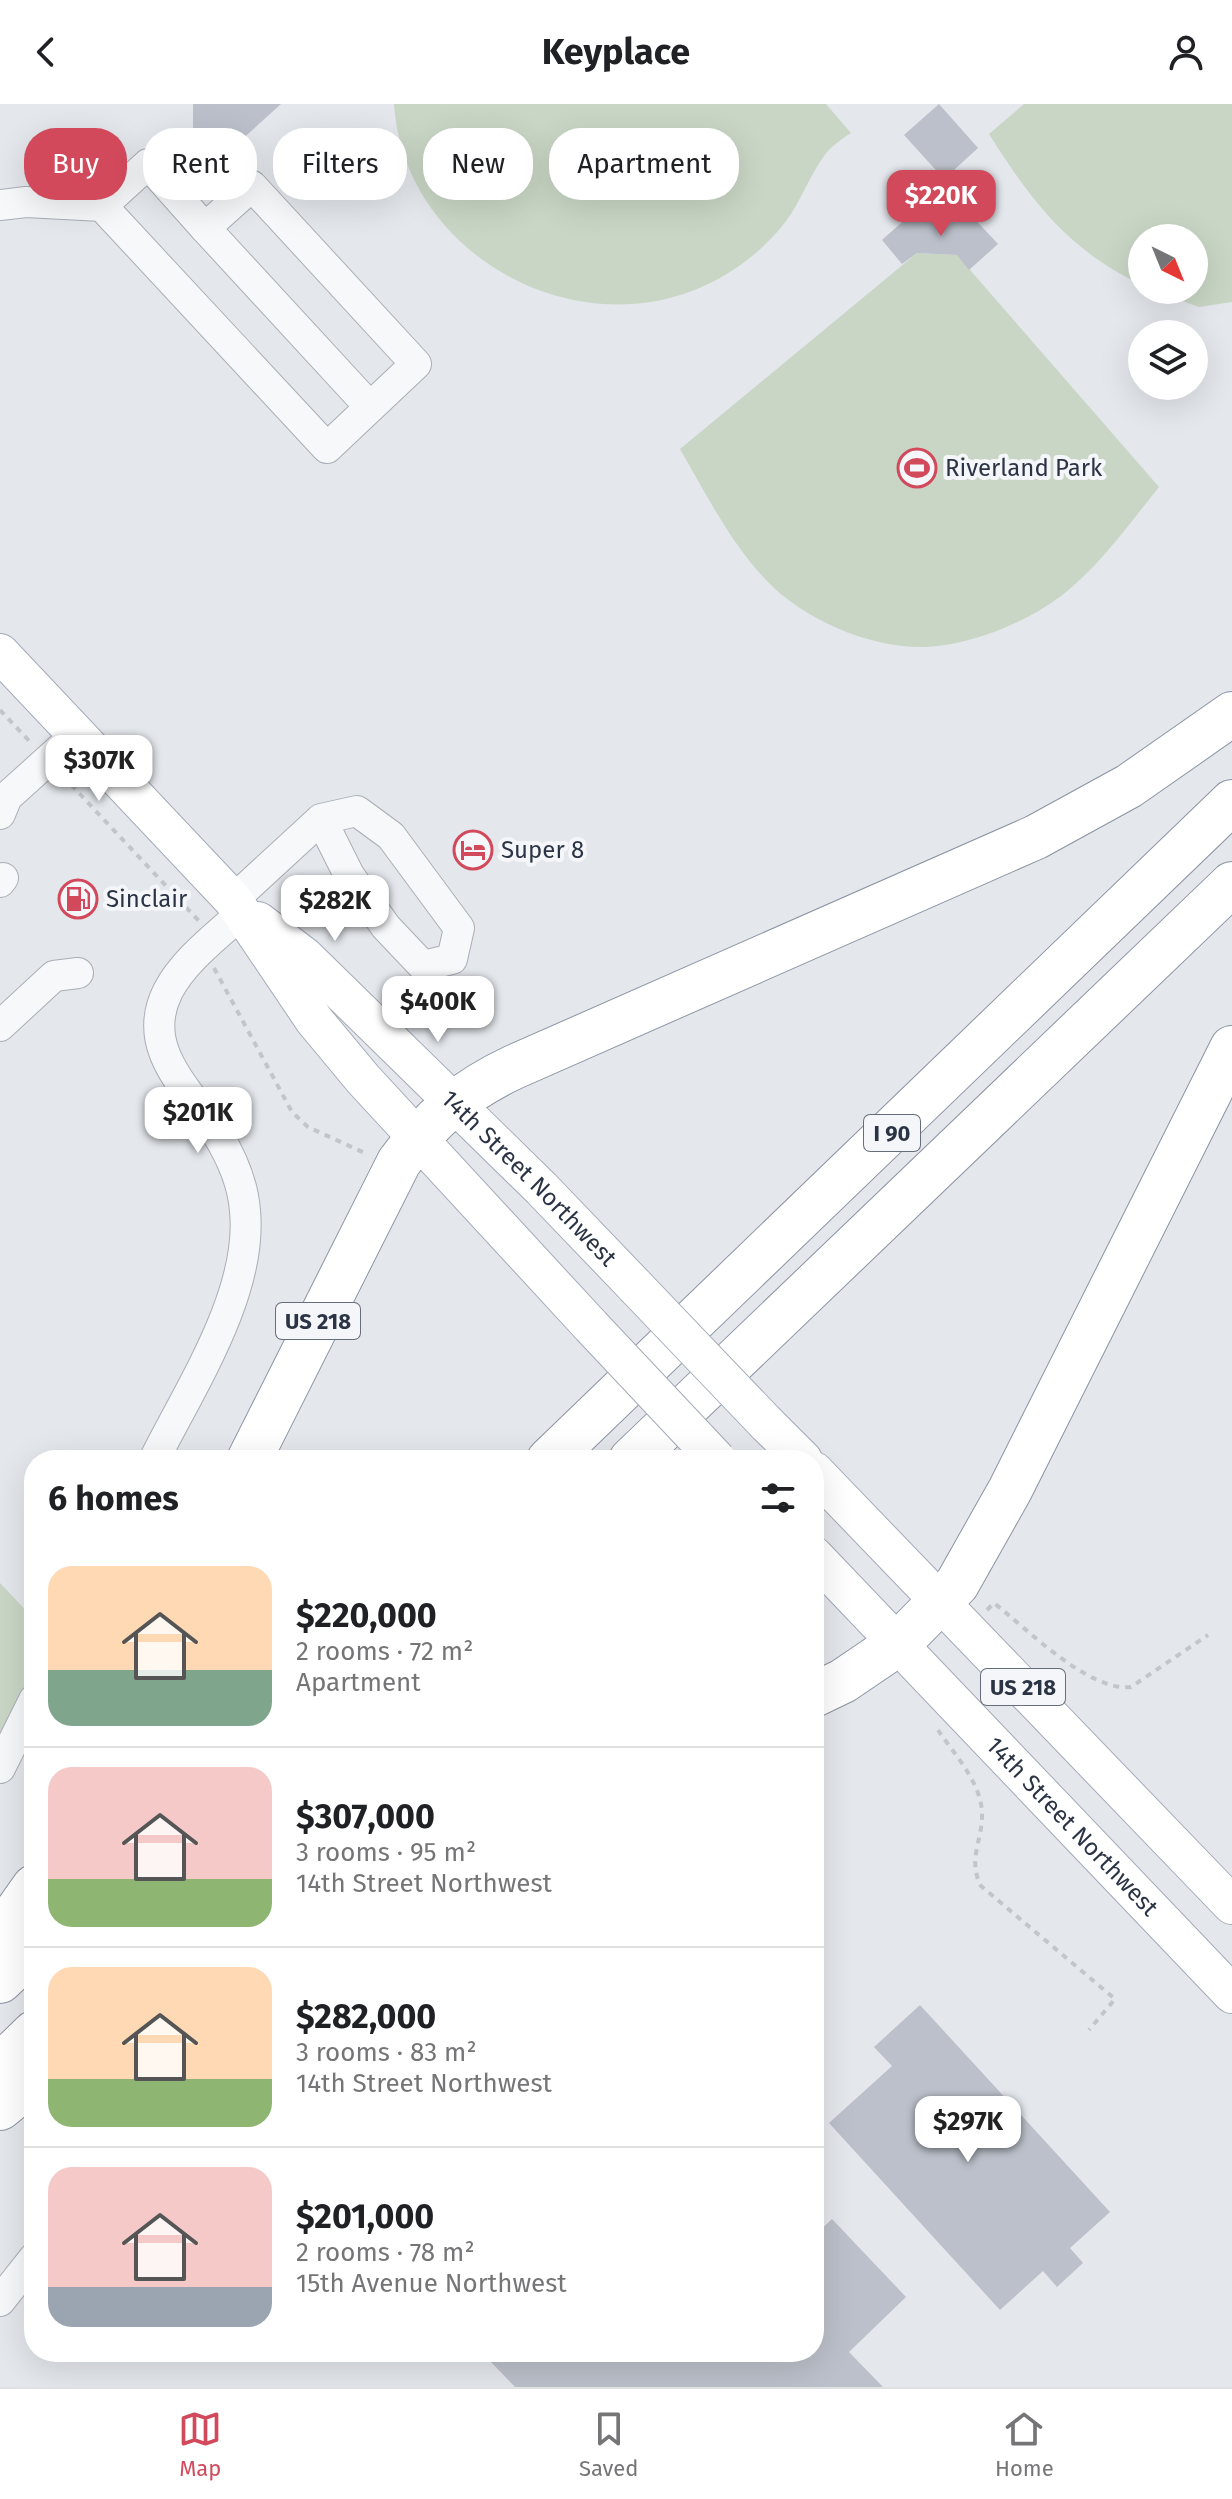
<!DOCTYPE html>
<html lang="en">
<head>
<meta charset="utf-8">
<style>
  :root { --surface:#fff; --page:#f2f2f2; --text:#202124; --muted:#757577; --line:#e0e0e0; --accent:#d1495b }
  body { margin:0; font-family:"Fira Sans",sans-serif; background:var(--page); color:var(--text); height:100vh; display:flex; flex-direction:column; font-size:30px; white-space:nowrap }
  * { box-sizing:border-box; margin:0 }
  p { font-size:26px; color:var(--muted) }
  .icon { flex:none; width:44px; height:44px; fill:none; stroke:currentColor; stroke-width:2; stroke-linecap:round; stroke-linejoin:round }
  .map { position:relative; flex:1; overflow:hidden }
  .details { position:absolute; left:24px; top:1346px; width:800px; height:912px; display:flex; flex-direction:column; background:var(--surface); border-radius:32px; box-shadow:0 8px 32px #0002 }
  .details>* { flex:none }
  .banner { position:absolute; left:24px; top:24px; width:800px; height:72px; display:flex; gap:16px }
  .needle { width:52px; rotate:137deg }
  .buttons { position:absolute; left:1128px; top:120px; display:grid; gap:16px }
  .buttons a { display:grid; place-items:center; width:80px; height:80px; border-radius:50%; background:var(--surface); box-shadow:0 8px 32px #0002; font-size:40px }
  .price { position:absolute; translate:-50% -68px; padding:0 18px; border-radius:16px; background:#fff; color:#222; font-size:26px; line-height:52px; filter:drop-shadow(0 2px 4px #0008) }
  .price::after { content:''; position:absolute; left:50%; top:48px; width:24px; height:18px; margin-left:-12px; background:inherit; clip-path:polygon(0 0,100% 0,50% 100%) }
  .price.on { background:var(--accent); color:#fff }
  ul { padding:0; list-style:none }
  li { display:flex; align-items:center; gap:24px; height:200px; padding:0 24px }
  li+li { border-top:2px solid var(--line) }
  li span { display:grid; place-items:center; flex:none; width:224px; height:160px; border-radius:24px; color:#555 }
  li>.icon { margin-inline-start:auto }
  span .icon { width:96px; height:96px; fill:#fffc; stroke-width:1 }
  li b { font-size:34px }
  h2 { display:flex; justify-content:space-between; align-items:center; height:96px; padding:0 24px; font-size:34px }
  .pill { padding:0 28px; border-radius:32px; background:var(--surface); box-shadow:0 8px 32px #0002; font-size:28px; line-height:72px }
  .pill.on { background:var(--accent); color:#fff }
  header { display:flex; justify-content:space-between; align-items:center; height:104px; padding:0 24px; background:var(--surface); font-size:36px; font-weight:700 }
  .tabs { display:flex; justify-content:space-around; align-items:center; height:112px; border-top:2px solid var(--line); background:var(--surface); font-size:22px; color:var(--muted) }
  .tabs a { display:grid; justify-items:center; gap:4px }
  .tabs .on { color:var(--accent) }
  .map>svg:first-child { display:block }
  .green { fill:#c9d6c5 }
  .building { fill:#bbc0ca }
  .lines { fill:none; stroke-linecap:round; stroke-linejoin:round }
  .minor-casing { stroke:#a9aeb7; stroke-width:32 }
  .major-casing { stroke:#a3abb8; stroke-width:40 }
  .highway-casing { stroke:#8b94a3; stroke-width:46 }
  .path { stroke:#c2c5cb; stroke-width:4; stroke-dasharray:6 6; stroke-linecap:butt }
  .minor { stroke:#f7f8fa; stroke-width:30 }
  .major { stroke:#fff; stroke-width:38 }
  .highway { stroke:#fff; stroke-width:44 }
  .major-bridge-casing { stroke:#a3abb8; stroke-width:40; stroke-linecap:butt }
  .major-bridge { stroke:#fff; stroke-width:38 }
  .labels { text-anchor:middle; stroke-width:8; stroke-linejoin:round; paint-order:stroke }
  .shield { fill:#f4f6f9; stroke:#676e7b; stroke-width:2 }
  .shield-label { font-size:22px; font-weight:bold; fill:#2b3445 }
  .poi-label { font-size:24px; fill:#2b3445; stroke:#f4f6f9; text-anchor:start }
  .street-label { font-size:24px; fill:#2b3445; stroke:#f4f6f9 }
</style>
</head>
<body>
<header><svg class="icon" aria-label="back" viewBox="0 0 24 24"><path d="M15 5l-7 7 7 7"/></svg>Keyplace<svg class="icon" aria-label="person" viewBox="0 0 24 24"><circle cx="12" cy="8" r="4"/><path d="M4 21q1-7 8-7t8 7"/></svg></header>
<div class="map">
<svg width="1232" height="2283" viewBox="0 0 1232 2283">
  <rect width="100%" height="100%" fill="#e4e7ec"/>
  <g class="green">
    <path d="M394,0H826L851,29C842,35 830,43 824,52C811,70 803,91 791,110C775,134 749,157 725,171C590,252 404,156 394,0Z"/>
    <path d="M1024,0H1232V198L1199,203L1152,186H1194V134H1142V181C1068,146 1032,98 989,30Z"/>
    <path d="M917,149L957,151L1159,383C1129,420 1100,462 1061,492C1025,519 972,541 926,543C872,545 804,516 767,477C731,440 706,390 680,345Z"/>
    <polygon points="0,1479 34,1515 34,1591 0,1653"/>
  </g>
  <g class="building">
    <polygon points="193,0 281,0 217,58 193,31"/>
    <polygon points="939,0 978,44 944,75 904,31"/>
    <polygon points="910,111 971,111 998,140 969,166 957,151 917,149 902,160 882,136"/>
    <polygon points="920,1901 1110,2108 1070,2144 1083,2159 1057,2183 1043,2167 1000,2206 829,2019 892,1962 874,1943"/>
    <polygon points="832,2115 906,2193 849,2248 883,2283 515,2283 488,2255 496,2248 814,2248 814,2132"/>
  </g>
  <g class="lines">
    <g class="minor-casing">
      <g id="minor">
        <polyline points="0,101 26,98 102,102 148,60 205,124 252,82 416,260 327,344 102,102"/>
        <polyline points="205,124 370,303"/>
        <polyline points="0,710 7,693 77,630"/>
        <polyline points="0,778 3,774"/>
        <polyline points="233,796 321,715 357,707 391,732 459,824 452,855 423,862 386,823 349,771 321,715"/>
        <polyline points="0,922 54,872 78,869"/>
        <path d="M154,1356C190,1284 253,1189 245,1107C243,1078 231,1052 216,1028C188,984 139,944 168,887C184,856 218,831 243,808"/>
        <polyline points="0,1664 34,1596"/>
        <polyline points="0,2197 34,2154"/>
      </g>
    </g>
    <g class="major-casing">
      <g id="major">
        <polyline points="0,549 233,796 314,916 363,975 591,1222"/>
        <path id="s1" d="M258,817L305,853L541,1084L635,1182"/>
        <polyline points="766,1319 803,1356"/>
        <polyline points="814,1367 1232,1801"/>
        <path id="s2" d="M814,1452L1232,1890"/>
      </g>
    </g>
    <g class="highway-casing">
      <g id="highway">
        <path d="M249,1356L399,1058C431,1014 465,986 514,963L1036,733L1129,682L1232,610"/>
        <polyline points="549,1356 1232,698"/>
        <polyline points="631,1356 1232,780"/>
        <polyline points="814,1591 843,1577 899,1539 957,1480 1010,1386 1232,944"/>
        <polyline points="0,1831 34,1783"/>
        <polyline points="0,1877 34,1845"/>
        <polyline points="0,1962 34,1929"/>
        <polyline points="0,2004 34,1976"/>
      </g>
    </g>
    <g class="path">
      <polyline points="0,606 32,640"/>
      <polyline points="63,672 199,817"/>
      <polyline points="214,864 292,1008 308,1023 367,1050"/>
      <path d="M987,1506L994,1499C1027,1525 1089,1588 1131,1583L1208,1531"/>
      <path d="M938,1626C954,1650 981,1678 982,1709C983,1736 967,1755 981,1782L1115,1895L1089,1926"/>
    </g>
    <use href="#minor" class="minor"/>
    <use href="#major" class="major"/>
    <use href="#highway" class="highway"/>
    <g class="major-bridge-casing">
      <g id="major-bridge">
        <polyline points="635,1182 766,1319"/>
        <polyline points="591,1222 717,1356"/>
      </g>
    </g>
    <use href="#major-bridge" class="major-bridge"/>
  </g>
  <defs>
    <g id="stadium-ring" transform="scale(2)"><circle r="9.5" fill="#f4f6f9" stroke="#d1495b" stroke-width="1.5"/><path d="M0-5a6.5 5 0 1 0 0 10a6.5 5 0 1 0 0-10ZM-3.5-1.8h7v3.6h-7Z" fill="#d1495b"/></g>
    <g id="hotel-ring" transform="scale(2)"><circle r="9.5" fill="#f4f6f9" stroke="#d1495b" stroke-width="1.5"/><path d="M-6-4.5h1.5V1H6V5H4.5V3h-9V5H-6ZM-4 0a1.8 1.8 0 1 1 3.6 0ZM.5 0V-2.5h3Q6-2.5 6 0Z" fill="#d1495b"/></g>
    <g id="fuel-ring" transform="scale(2)"><circle r="9.5" fill="#f4f6f9" stroke="#d1495b" stroke-width="1.5"/><path d="M-5.5-6h7V0h2V4h1.3V-2.5L3-4.5l.8-.8L6-3V5H2.5V1h-1V6h-7ZM-4.2-4.7v3.2H.2V-4.7Z" fill="#d1495b"/></g>
  </defs>
  <g fill-rule="evenodd">
    <use href="#stadium-ring" x="917" y="364"/>
    <use href="#hotel-ring" x="473" y="746"/>
    <use href="#fuel-ring" x="78" y="795"/>
  </g>
  <g class="labels">
    <g class="shield">
      <rect x="864" y="1011" width="56" height="36" rx="6"/>
      <rect x="276" y="1199" width="84" height="36" rx="6"/>
      <rect x="981" y="1565" width="84" height="36" rx="6"/>
    </g>
    <g class="shield-label">
      <text x="892" y="1037">I 90</text>
      <text x="318" y="1225">US 218</text>
      <text x="1023" y="1591">US 218</text>
    </g>
    <g class="poi-label">
      <text x="945" y="372">Riverland Park</text>
      <text x="501" y="754">Super 8</text>
      <text x="106" y="803">Sinclair</text>
    </g>
    <g class="street-label">
      <text dy="8" stroke="none"><textPath href="#s1" startOffset="374">14th Street Northwest</textPath></text>
      <text dy="8" stroke="none"><textPath href="#s2" startOffset="374">14th Street Northwest</textPath></text>
    </g>
  </g>
</svg>
<div class="buttons">
<a><svg class="needle" viewBox="-14 -14 28 28"><path d="M0-13l5 13h-10z" fill="#e53935"/><path d="M0 13l5-13h-10z" fill="#757577"/></svg></a>
<a><svg class="icon" aria-label="layers" viewBox="0 0 24 24"><path d="M12 4l9 5-9 5-9-5zM3 14l9 5 9-5"/></svg></a>
</div>
<b class="price on" style="left:941px;top:134px">$220K</b>
<b class="price" style="left:99px;top:699px">$307K</b>
<b class="price" style="left:335px;top:839px">$282K</b>
<b class="price" style="left:438px;top:940px">$400K</b>
<b class="price" style="left:198px;top:1051px">$201K</b>
<b class="price" style="left:968px;top:2060px">$297K</b>
<div class="banner">
<a class="pill on">Buy</a>
<a class="pill">Rent</a>
<a class="pill">Filters</a>
<a class="pill">New</a>
<a class="pill">Apartment</a>
</div>
<section class="details">
<h2>6 homes<svg class="icon" aria-label="filters" viewBox="0 0 24 24"><path d="M4 7h16M4 17h16"/><circle cx="9" cy="7" r="2"/><circle cx="15" cy="17" r="2"/></svg></h2>
<ul>
<li><span style="background:linear-gradient(#ffd9b3 65%,#7fa58c 0)"><svg class="icon" aria-label="home" viewBox="0 0 24 24"><path d="M3 11l9-7 9 7M6 9v11h12V9"/></svg></span><div><b>$220,000</b><p>2 rooms · 72 m²</p><p>Apartment</p></div></li>
<li><span style="background:linear-gradient(#f6c9c9 70%,#8fb573 0)"><svg class="icon" aria-label="home" viewBox="0 0 24 24"><path d="M3 11l9-7 9 7M6 9v11h12V9"/></svg></span><div><b>$307,000</b><p>3 rooms · 95 m²</p><p>14th Street Northwest</p></div></li>
<li><span style="background:linear-gradient(#ffd9b3 70%,#8fb573 0)"><svg class="icon" aria-label="home" viewBox="0 0 24 24"><path d="M3 11l9-7 9 7M6 9v11h12V9"/></svg></span><div><b>$282,000</b><p>3 rooms · 83 m²</p><p>14th Street Northwest</p></div></li>
<li><span style="background:linear-gradient(#f6c9c9 75%,#9aa5b1 0)"><svg class="icon" aria-label="home" viewBox="0 0 24 24"><path d="M3 11l9-7 9 7M6 9v11h12V9"/></svg></span><div><b>$201,000</b><p>2 rooms · 78 m²</p><p>15th Avenue Northwest</p></div></li>
</ul>
</section>
</div>
<nav class="tabs">
<a class="on"><svg class="icon" aria-label="map" viewBox="0 0 24 24"><path d="M3 6l6-2 6 2 6-2v14l-6 2-6-2-6 2zM9 4v14M15 6v14"/></svg>Map</a>
<a><svg class="icon" aria-label="saved" viewBox="0 0 24 24"><path d="M7 4h10v16l-5-4-5 4z"/></svg>Saved</a>
<a><svg class="icon" aria-label="home" viewBox="0 0 24 24"><path d="M3 11l9-7 9 7M6 9v11h12V9"/></svg>Home</a>
</nav>
</body>
</html>
